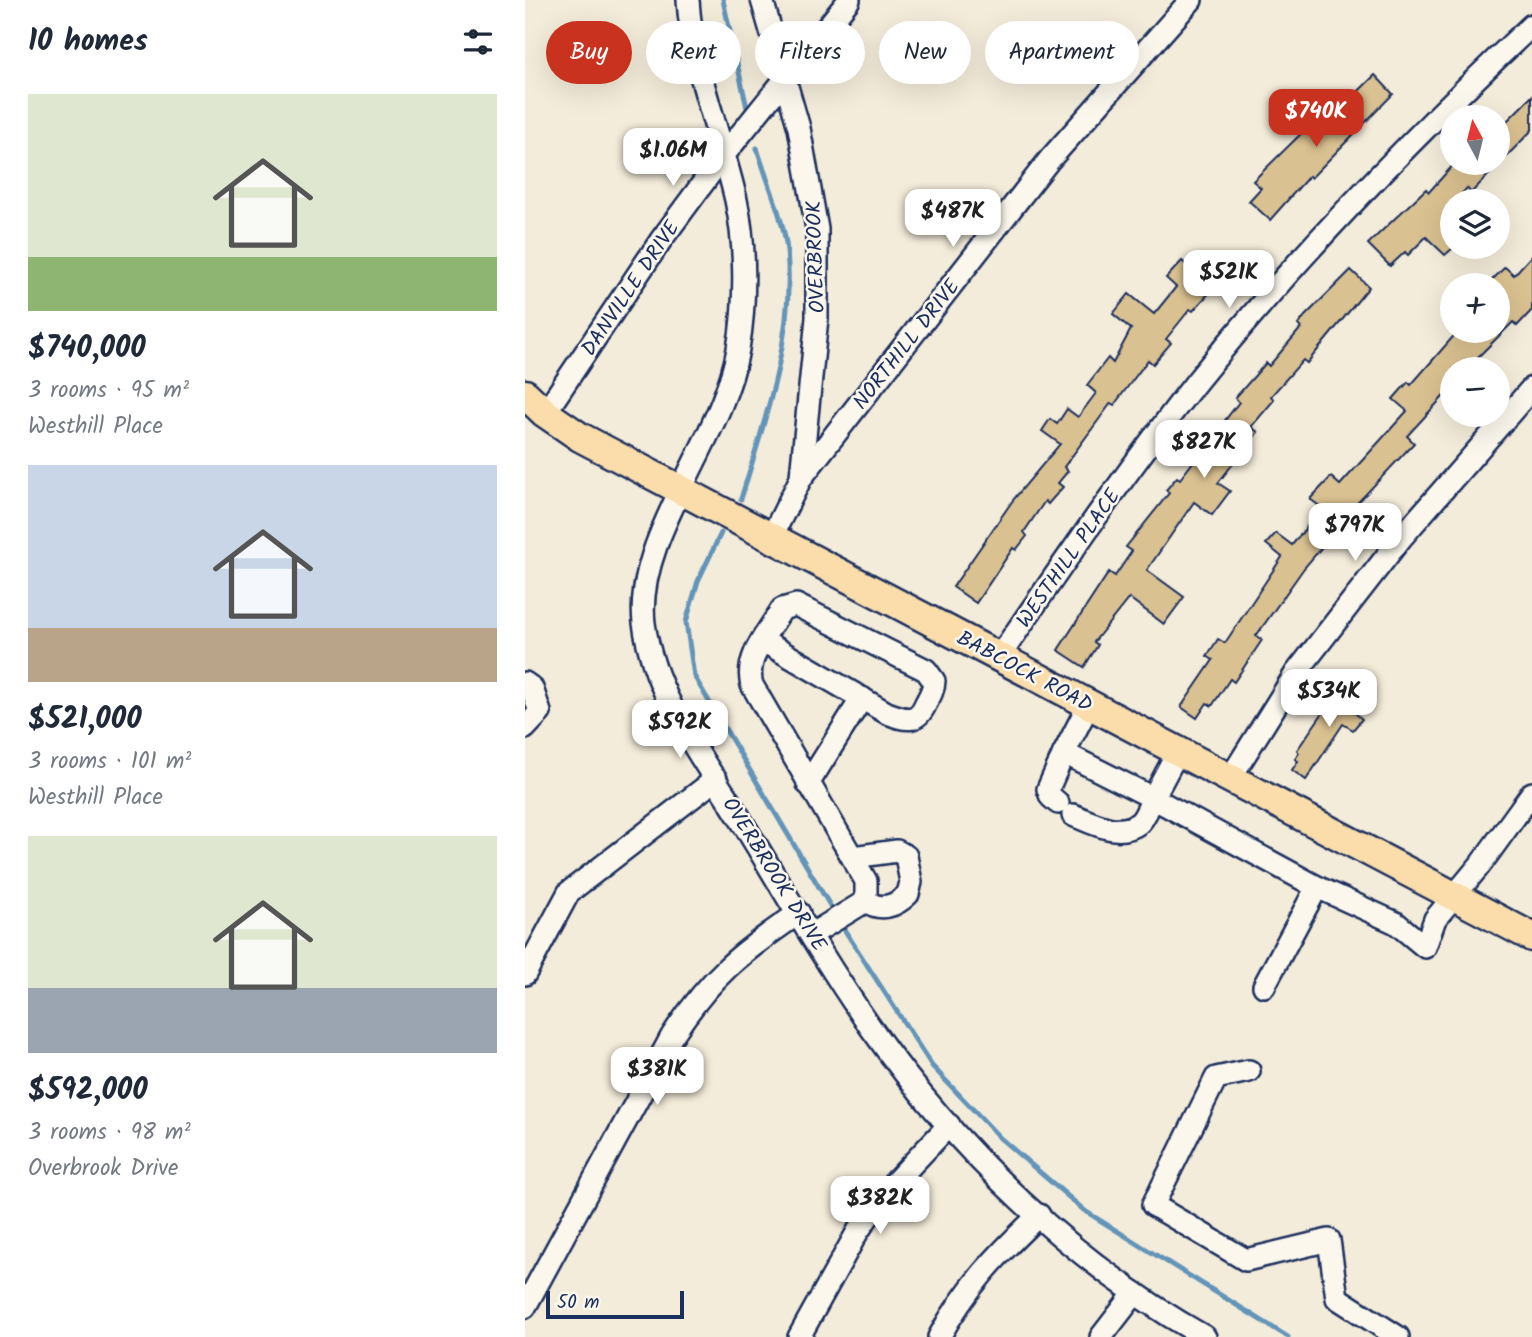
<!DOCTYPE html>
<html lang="en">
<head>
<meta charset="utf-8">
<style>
  :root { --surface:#fff; --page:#f6f6f7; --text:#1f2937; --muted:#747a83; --accent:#c8321e }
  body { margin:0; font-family:Kalam,sans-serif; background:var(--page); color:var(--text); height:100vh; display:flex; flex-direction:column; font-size:26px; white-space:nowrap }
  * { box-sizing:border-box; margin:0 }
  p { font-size:23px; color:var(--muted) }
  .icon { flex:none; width:38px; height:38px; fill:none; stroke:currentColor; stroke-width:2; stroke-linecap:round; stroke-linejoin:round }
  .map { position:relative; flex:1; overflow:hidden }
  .sheet { display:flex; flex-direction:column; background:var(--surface); width:525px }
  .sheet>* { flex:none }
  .banner { position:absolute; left:21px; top:21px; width:665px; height:63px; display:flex; gap:14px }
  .needle { width:46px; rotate:353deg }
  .controls { position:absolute; left:915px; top:105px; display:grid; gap:14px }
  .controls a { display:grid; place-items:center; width:70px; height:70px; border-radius:50%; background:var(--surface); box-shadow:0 7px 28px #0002; font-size:35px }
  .scale { position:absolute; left:21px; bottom:18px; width:138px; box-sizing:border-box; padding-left:7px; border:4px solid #1b2f5e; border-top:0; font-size:19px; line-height:24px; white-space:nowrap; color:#1b2f5e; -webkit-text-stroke:5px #fbf7ec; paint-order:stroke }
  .price { position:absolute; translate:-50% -60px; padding:0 16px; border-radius:14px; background:#fff; color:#222; font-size:23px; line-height:46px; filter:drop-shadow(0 2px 4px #0008) }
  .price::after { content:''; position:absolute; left:50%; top:42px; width:21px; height:16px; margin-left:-10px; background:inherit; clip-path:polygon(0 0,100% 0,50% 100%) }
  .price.current { background:var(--accent); color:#fff }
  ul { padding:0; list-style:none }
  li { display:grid; align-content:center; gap:14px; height:371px; padding:0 28px }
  li span { display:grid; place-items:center; height:217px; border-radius:0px; color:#555 }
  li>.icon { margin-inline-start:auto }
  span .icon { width:126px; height:126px; fill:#fffc; stroke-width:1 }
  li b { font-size:30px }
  h2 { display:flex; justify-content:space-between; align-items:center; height:84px; padding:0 28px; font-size:30px }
  .tag { padding:0 24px; border-radius:32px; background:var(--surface); box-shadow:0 7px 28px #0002; font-size:24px; line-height:63px }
  .tag.current { background:var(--accent); color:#fff }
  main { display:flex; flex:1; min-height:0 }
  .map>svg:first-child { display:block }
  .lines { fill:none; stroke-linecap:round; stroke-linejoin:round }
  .stream { stroke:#6394b9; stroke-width:5 }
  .building { fill:#dac191; stroke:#1b2f5e; stroke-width:2 }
  .minor-casing { stroke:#1b2f5e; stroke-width:26 }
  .major-casing { stroke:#1b2f5e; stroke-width:33 }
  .minor { stroke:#fbf7ec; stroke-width:21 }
  .major { stroke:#faddab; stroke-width:28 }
  .labels { text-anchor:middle; stroke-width:5; stroke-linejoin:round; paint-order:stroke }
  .street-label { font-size:21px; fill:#1b2f5e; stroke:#fbf7ec }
</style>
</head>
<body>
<main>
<section class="sheet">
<h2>10 homes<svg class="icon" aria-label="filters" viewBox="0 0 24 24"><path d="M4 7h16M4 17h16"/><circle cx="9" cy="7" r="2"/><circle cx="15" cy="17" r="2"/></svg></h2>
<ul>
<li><span style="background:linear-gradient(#dfe7d0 75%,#8fb573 0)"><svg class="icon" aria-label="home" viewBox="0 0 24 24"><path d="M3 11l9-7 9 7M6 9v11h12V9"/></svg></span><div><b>$740,000</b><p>3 rooms · 95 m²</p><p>Westhill Place</p></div></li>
<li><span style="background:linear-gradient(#c9d6e8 75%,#b9a48a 0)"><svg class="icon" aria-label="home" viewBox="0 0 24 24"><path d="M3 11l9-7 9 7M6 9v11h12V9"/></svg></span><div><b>$521,000</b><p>3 rooms · 101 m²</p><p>Westhill Place</p></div></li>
<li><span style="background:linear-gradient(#dfe7d0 70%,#9aa5b1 0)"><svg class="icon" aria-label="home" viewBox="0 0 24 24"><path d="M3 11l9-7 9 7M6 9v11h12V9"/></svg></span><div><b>$592,000</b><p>3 rooms · 98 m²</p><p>Overbrook Drive</p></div></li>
</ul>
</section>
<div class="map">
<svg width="1007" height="1337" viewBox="0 0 1007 1337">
  <rect width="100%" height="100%" fill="#f4ecda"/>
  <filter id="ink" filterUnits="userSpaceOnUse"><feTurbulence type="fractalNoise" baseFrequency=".0143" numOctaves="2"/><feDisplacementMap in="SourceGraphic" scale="14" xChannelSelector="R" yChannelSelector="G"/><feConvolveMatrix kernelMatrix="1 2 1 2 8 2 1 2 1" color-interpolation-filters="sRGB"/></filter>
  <g filter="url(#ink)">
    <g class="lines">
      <g class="stream">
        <polyline points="198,0 222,108"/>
        <path d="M216,499C240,420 270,335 262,251C259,219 241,179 232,148"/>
        <polyline points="196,533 173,581 161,622 169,676 310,914"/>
        <polyline points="315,923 407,1066 475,1138 560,1211 763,1337"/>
      </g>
    </g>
    <g class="building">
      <polygon points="850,75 868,94 786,178 784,176 745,220 724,201 736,188 728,181 790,120 797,127"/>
      <polygon points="1007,96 1007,130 946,193 942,188 919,213 917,221 928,232 928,248 920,255 901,237 883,255 880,252 865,266 843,244 901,189 904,192 930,163 973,163 973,130"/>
      <polygon points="1007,255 1007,310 992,326 988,322 951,359 961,369 928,369 928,386 882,436 889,443 806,531 809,533 779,568 731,636 737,640 709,682 705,679 687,706 682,703 672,718 656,707 688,660 682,656 693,639 700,643 757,557 741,544 751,533 767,545 797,508 785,499 806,477 815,485 882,411 868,399 883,382 886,385 933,331 973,331 973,285 962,285 980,267 989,275"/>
      <polygon points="677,260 697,279 668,311 665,309 641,339 646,343 628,364 623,360 589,405 586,403 539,467 543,471 533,483 538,487 523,504 520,501 499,532 502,536 491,550 488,548 451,603 428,587 488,500 535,444 517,431 525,419 532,424 542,409 553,417 571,393 562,385 583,358 588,363 606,329 588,314 604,294 629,314 651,287 641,278 657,261 668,271"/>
      <polygon points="826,270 844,287 782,363 778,360 746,396 749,400 726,427 733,432 693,483 705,491 687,515 669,502 622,570 659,597 639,624 604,598 569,642 573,645 559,667 533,650 584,572 590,576 607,551 601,547 644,493 641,490 652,477 655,479 714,402 710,398 741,363 744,366 776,328 773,325 780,316"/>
      <polygon points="823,684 842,700 830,713 837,719 828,730 818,724 781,780 767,770 773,761 770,759 774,753 772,750 813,691"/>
    </g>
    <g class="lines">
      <g class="minor-casing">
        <g id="minor">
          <path d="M163,0C167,68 196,134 211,200C221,246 221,302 213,349C199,437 109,537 119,623C129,697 178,758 216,820C258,889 299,961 346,1028C433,1151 548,1263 680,1337"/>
          <polyline points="237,0 274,128 292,229 292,318 276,476"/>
          <polyline points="20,413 136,240 198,156 324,0"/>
          <polyline points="246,538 276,478 525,159 666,0"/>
          <path d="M238,641L362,713C381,720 392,724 401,703C405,696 409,689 409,681L401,670L271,605L257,609C243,632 219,658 227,685L341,881V901L287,934"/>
          <path d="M474,657C538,564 602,470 672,381C774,254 888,137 1007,25"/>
          <polyline points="0,683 7,688 15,712 0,728"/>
          <polyline points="653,751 628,798 792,887 871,923 900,947 910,919 955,865 1007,793"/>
          <polyline points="706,777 771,673 876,538 1007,388"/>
          <polyline points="283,784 337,698"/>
          <polyline points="533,803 526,797 523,789 539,753"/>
          <path d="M548,815C567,823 594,838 614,823C620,818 624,806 628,798L539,753L564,704"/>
          <path d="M328,857L372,851L381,856L386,882L383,894C371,906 356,912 341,901"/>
          <polyline points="0,974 44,892 191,779"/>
          <polyline points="739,986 792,887"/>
          <polyline points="724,1071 691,1078 628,1205 721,1260 804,1240 812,1298 873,1337"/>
          <path d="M0,1307L147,1036C186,976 215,953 274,913"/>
          <polyline points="274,1337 333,1231 358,1195 424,1125"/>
          <path d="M414,1337C443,1285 471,1256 514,1215"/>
          <polyline points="576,1337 610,1293"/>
        </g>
      </g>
      <g class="major-casing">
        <polyline id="major" points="0,394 20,413 55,437 1007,937"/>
      </g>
      <use href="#minor" class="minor"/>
      <use href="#major" class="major"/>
    </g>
  </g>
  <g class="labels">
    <g class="street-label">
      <text transform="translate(290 257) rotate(-92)" y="7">OVERBROOK</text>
      <text transform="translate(105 288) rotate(-56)" y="7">DANVILLE DRIVE</text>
      <text transform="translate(381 344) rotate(-52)" y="7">NORTHILL DRIVE</text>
      <text transform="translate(543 558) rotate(-55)" y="7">WESTHILL PLACE</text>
      <text transform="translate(500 671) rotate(28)" y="7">BABCOCK ROAD</text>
      <text transform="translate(250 874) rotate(58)" y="7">OVERBROOK DRIVE</text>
    </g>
  </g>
</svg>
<div class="controls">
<a><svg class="needle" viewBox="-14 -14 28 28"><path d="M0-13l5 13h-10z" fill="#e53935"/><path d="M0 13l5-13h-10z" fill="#747a83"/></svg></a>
<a><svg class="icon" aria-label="layers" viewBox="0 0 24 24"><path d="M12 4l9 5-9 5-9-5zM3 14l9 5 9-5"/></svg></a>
<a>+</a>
<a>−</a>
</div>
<div class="scale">50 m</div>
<b class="price current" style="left:791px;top:149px">$740K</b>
<b class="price" style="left:148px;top:188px">$1.06M</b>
<b class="price" style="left:428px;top:249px">$487K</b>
<b class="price" style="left:704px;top:310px">$521K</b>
<b class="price" style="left:679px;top:480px">$827K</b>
<b class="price" style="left:830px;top:563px">$797K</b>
<b class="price" style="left:804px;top:729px">$534K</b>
<b class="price" style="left:155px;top:760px">$592K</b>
<b class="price" style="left:132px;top:1107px">$381K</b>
<b class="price" style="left:355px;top:1236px">$382K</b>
<div class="banner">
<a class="tag current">Buy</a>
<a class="tag">Rent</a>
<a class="tag">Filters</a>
<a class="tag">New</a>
<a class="tag">Apartment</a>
</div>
</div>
</main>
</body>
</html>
